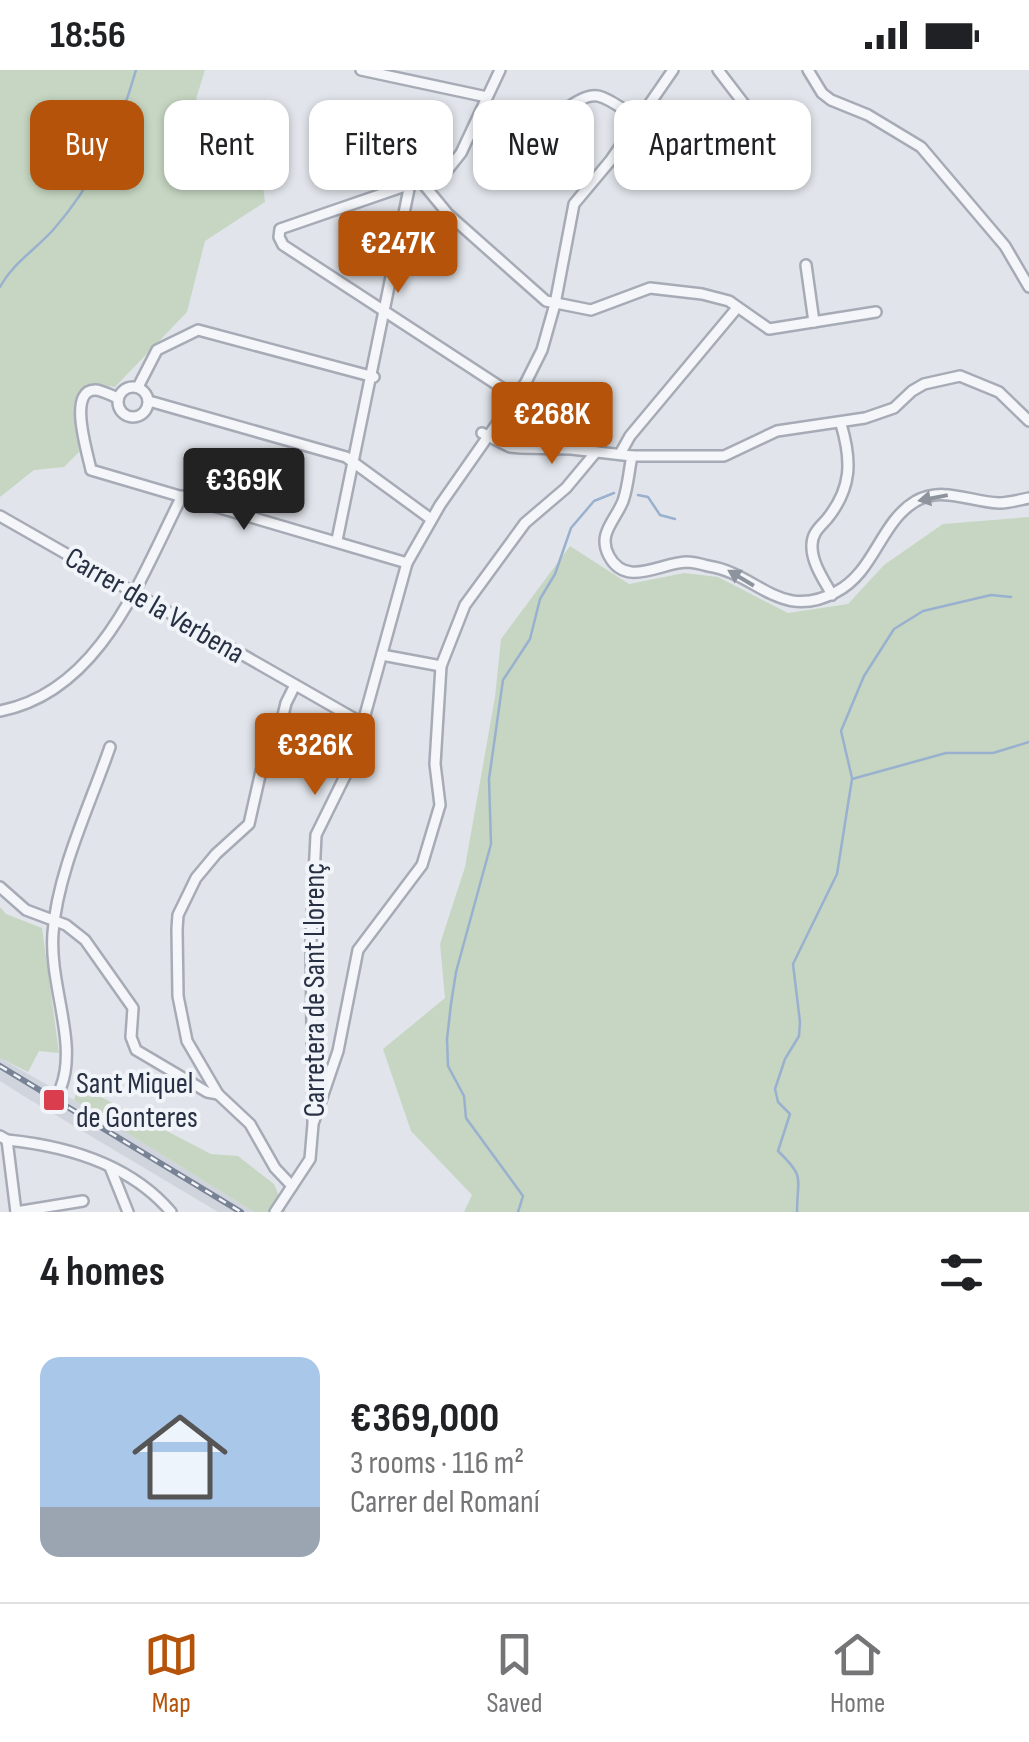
<!DOCTYPE html>
<html lang="en">
<head>
<meta charset="utf-8">
<style>
  :root { --surface:#fff; --page:#f6f6f6; --text:#202124; --muted:#757577; --line:#e0e0e0; --accent:#b45309 }
  body { margin:0; font-family:"Sofia Sans Condensed",sans-serif; background:var(--page); color:var(--text); height:100vh; display:flex; flex-direction:column; font-size:38px; white-space:nowrap }
  * { box-sizing:border-box; margin:0 }
  p { font-size:32px; color:var(--muted) }
  .icon { flex:none; width:55px; height:55px; fill:none; stroke:currentColor; stroke-width:2; stroke-linecap:round; stroke-linejoin:round }
  .map { position:relative; height:1142px; overflow:hidden }
  .drawer { display:flex; flex-direction:column; background:var(--surface); flex:1 }
  .drawer>* { flex:none }
  .banner { position:absolute; left:30px; top:30px; width:970px; height:90px; display:flex; gap:20px }
  .price { position:absolute; translate:-50% -85px; padding:0 22px; border-radius:10px; background:var(--accent); color:#fff; font-size:32px; line-height:65px; filter:drop-shadow(0 2px 5px #0008) }
  .price::after { content:''; position:absolute; left:50%; top:60px; width:30px; height:22px; margin-left:-15px; background:inherit; clip-path:polygon(0 0,100% 0,50% 100%) }
  .price.on { background:#222; color:#fff }
  ul { padding:0; list-style:none }
  li { display:flex; align-items:center; gap:30px; height:250px; padding:0 40px }
  li+li { border-top:2px solid var(--line) }
  li span { display:grid; place-items:center; flex:none; width:280px; height:200px; border-radius:20px; color:#555 }
  li>.icon { margin-inline-start:auto }
  span .icon { width:120px; height:120px; fill:#fffc; stroke-width:1 }
  li b { font-size:42px }
  h2 { display:flex; justify-content:space-between; align-items:center; height:120px; padding:0 40px; font-size:42px }
  .pill { padding:0 35px; border-radius:20px; background:var(--surface); box-shadow:0 2px 8px #0004; font-size:35px; line-height:90px }
  .pill.on { background:var(--accent); color:#fff }
  .status { display:flex; justify-content:space-between; align-items:center; height:70px; padding:0 50px; background:var(--surface); direction:ltr }
  .status svg { height:28px; fill:currentColor }
  .tabs { display:flex; justify-content:space-around; align-items:center; height:140px; border-top:2px solid var(--line); background:var(--surface); font-size:28px; color:var(--muted) }
  .tabs a { display:grid; justify-items:center; gap:5px }
  .tabs .on { color:var(--accent) }
  .map>svg:first-child { display:block }
  .built { fill:#cfd4dd }
  .green { fill:#c6d6c2 }
  .lines { fill:none; stroke-linecap:round; stroke-linejoin:round }
  .stream { stroke:#99b1ce; stroke-width:2.5 }
  .minor-casing { stroke:#a6abb6; stroke-width:14 }
  .minor { stroke:#f4f6f9; stroke-width:9 }
  .rail-casing { stroke:#798396; stroke-width:6 }
  .rail { stroke:#f1f4f8; stroke-width:2.5; stroke-dasharray:8; stroke-linecap:butt }
  .oneway { fill:#8e949e }
  .poi-dot { fill:#da3d4e; stroke:#f1f4f8; stroke-width:4 }
  .labels { text-anchor:middle; stroke-width:8; stroke-linejoin:round; paint-order:stroke }
  .street-label { font-size:30px; fill:#283144; stroke:#f1f4f8 }
  .poi-label { font-size:30px; fill:#283144; stroke:#f1f4f8; text-anchor:start }
</style>
</head>
<body>
<div class="status"><b>18:56</b><svg viewBox="0 0 49 12"><path d="M0 12V9h3v3zM5 12V6h3v6zM10 12V3h3v9zM15 12V0h3v12zM26 1h20v11H26zM47 4h2v5h-2z"/></svg></div>
<div class="map">
<svg width="1029" height="1142" viewBox="0 0 1029 1142">
  <rect width="100%" height="100%" fill="#e1e5eb"/>
  <polygon class="built" points="0,988 74,1030 254,1142 218,1142 27,1028 0,1011"/>
  <g class="green">
    <path d="M0,0H205L196,29L258,78L265,132L205,171L187,242L115,317C60,308 75,343 79,382L64,397L34,400L0,427Z"/>
    <polygon points="1029,447 1029,1142 464,1142 472,1125 411,1061 383,979 445,928 440,874 465,797 495,627 501,569 570,476 629,514 684,503 718,507 788,543 848,534 884,495 943,454"/>
    <polygon points="0,837 6,844 42,858 59,983 39,981 28,1002 0,988"/>
    <polygon points="78,1015 211,1084 238,1086 274,1114 286,1142 254,1142 74,1030"/>
  </g>
  <g class="lines">
    <g class="stream">
      <path d="M0,217C12,194 36,179 53,160C93,115 120,57 136,0"/>
      <polyline points="638,425 648,427 660,445 675,449"/>
      <polyline points="852,708 841,661 864,606 894,559 923,541 991,525 1011,527"/>
      <polyline points="518,1142 523,1126 466,1048 464,1026 448,996 447,969 451,934 456,902 491,774 489,709 503,610 530,569 540,529 555,504 571,458 594,431 614,423"/>
      <path d="M797,1142C797,1107 806,1108 778,1081L790,1044L778,1032L775,1019L785,989L799,966L800,952L793,894L837,804L852,709L946,683H993L1029,672"/>
    </g>
    <g class="minor-casing">
      <g id="minor">
        <polyline points="361,0 487,27"/>
        <polyline points="500,0 461,83 446,102 280,159 279,167 283,175 516,327"/>
        <polyline points="718,0 764,60 783,73"/>
        <polyline points="808,0 822,23 831,30 868,45 921,77 1005,176 1029,217"/>
        <path d="M502,87H515C532,72 574,21 598,26C612,29 627,43 640,50"/>
        <polyline points="420,110 448,144 546,231 591,240 650,218 702,224 729,231 769,259 876,242"/>
        <polyline points="806,195 814,252"/>
        <circle cx="133" cy="332" r="15"/>
        <polyline points="138,317 157,280 198,260 374,307"/>
        <path d="M118,328C112,326 102,320 95,320C67,320 88,384 91,400L407,493"/>
        <polyline points="149,331 346,387 431,449"/>
        <polyline points="482,363 510,377 521,378 571,379 632,386 724,386 777,361 865,348 894,338 912,321 924,314 960,306 999,322 1029,351"/>
        <polyline points="620,384 630,366 737,238"/>
        <path d="M632,386C629,400 628,417 623,431C615,451 597,464 609,486C626,518 660,493 686,492C693,492 701,494 708,496C757,503 780,552 836,522C875,502 880,452 916,431C944,416 970,432 999,433C1008,433 1019,430 1029,428"/>
        <polyline points="0,446 362,653"/>
        <polyline points="337,470 410,114"/>
        <path d="M832,525C824,510 811,492 812,475C812,463 820,457 827,449C852,418 852,391 841,354"/>
        <polyline points="382,585 441,596"/>
        <path d="M0,641C101,622 141,506 182,426"/>
        <polyline points="0,817 26,840 66,855 85,870 133,938 131,967 136,980 207,1022 218,1024"/>
        <path d="M61,1017C78,972 49,915 53,863C57,803 90,735 110,677"/>
        <polyline points="314,1051 338,981 358,880 422,795 440,735 435,694 441,596 465,535 525,453 566,418 596,382"/>
        <path d="M0,1066L7,1070C67,1076 131,1095 171,1142"/>
        <polyline points="7,1070 16,1142"/>
        <polyline points="110,1097 128,1142"/>
        <polyline points="292,1116 275,1098 250,1054 218,1024 187,971 178,926 177,859 178,845 196,808 216,784 249,754 261,701 275,678 286,633 295,615"/>
        <polyline points="16,1142 83,1131"/>
        <polyline points="275,1142 310,1089 313,1054 311,867 316,765 352,692 407,493 440,435 526,312 542,280 555,234 574,134 610,91 673,0"/>
      </g>
    </g>
    <use href="#minor" class="minor"/>
    <g class="rail-casing">
      <polyline id="rail" points="0,996 241,1142"/>
    </g>
    <use href="#rail" class="rail"/>
  </g>
  <defs><path id="oneway-solid" d="M-6-.8H1V-3.2L6.5 0L1 3.2V.8H-6Z" transform="scale(2.5)"/></defs>
  <g class="oneway">
    <use href="#oneway-solid" transform="translate(933 428) rotate(169)"/>
    <use href="#oneway-solid" transform="translate(741 508) rotate(-149)"/>
  </g>
  <rect class="poi-dot" x="42" y="1018" width="24" height="24" rx="5"/>
  <g class="labels">
    <g class="street-label">
      <text transform="translate(155 535) rotate(30)" y="10">Carrer de la Verbena</text>
      <text transform="translate(314 920) rotate(-90)" y="10">Carretera de Sant Llorenç</text>
    </g>
    <g class="poi-label">
      <text x="76" y="1023">Sant Miquel<tspan x="76" dy="34">de Gonteres</tspan></text>
    </g>
  </g>
</svg>
<b class="price" style="left:398px;top:226px">€247K</b>
<b class="price" style="left:552px;top:397px">€268K</b>
<b class="price on" style="left:244px;top:463px">€369K</b>
<b class="price" style="left:315px;top:728px">€326K</b>
<div class="banner">
<a class="pill on">Buy</a>
<a class="pill">Rent</a>
<a class="pill">Filters</a>
<a class="pill">New</a>
<a class="pill">Apartment</a>
</div>
</div>
<section class="drawer">
<h2>4 homes<svg class="icon" aria-label="filters" viewBox="0 0 24 24"><path d="M4 7h16M4 17h16"/><circle cx="9" cy="7" r="2"/><circle cx="15" cy="17" r="2"/></svg></h2>
<ul>
<li><span style="background:linear-gradient(#a9c7e8 75%,#9aa5b1 0)"><svg class="icon" aria-label="home" viewBox="0 0 24 24"><path d="M3 11l9-7 9 7M6 9v11h12V9"/></svg></span><div><b>€369,000</b><p>3 rooms · 116 m²</p><p>Carrer del Romaní</p></div></li>
</ul>
</section>
<nav class="tabs">
<a class="on"><svg class="icon" aria-label="map" viewBox="0 0 24 24"><path d="M3 6l6-2 6 2 6-2v14l-6 2-6-2-6 2zM9 4v14M15 6v14"/></svg>Map</a>
<a><svg class="icon" aria-label="saved" viewBox="0 0 24 24"><path d="M7 4h10v16l-5-4-5 4z"/></svg>Saved</a>
<a><svg class="icon" aria-label="home" viewBox="0 0 24 24"><path d="M3 11l9-7 9 7M6 9v11h12V9"/></svg>Home</a>
</nav>
</body>
</html>
